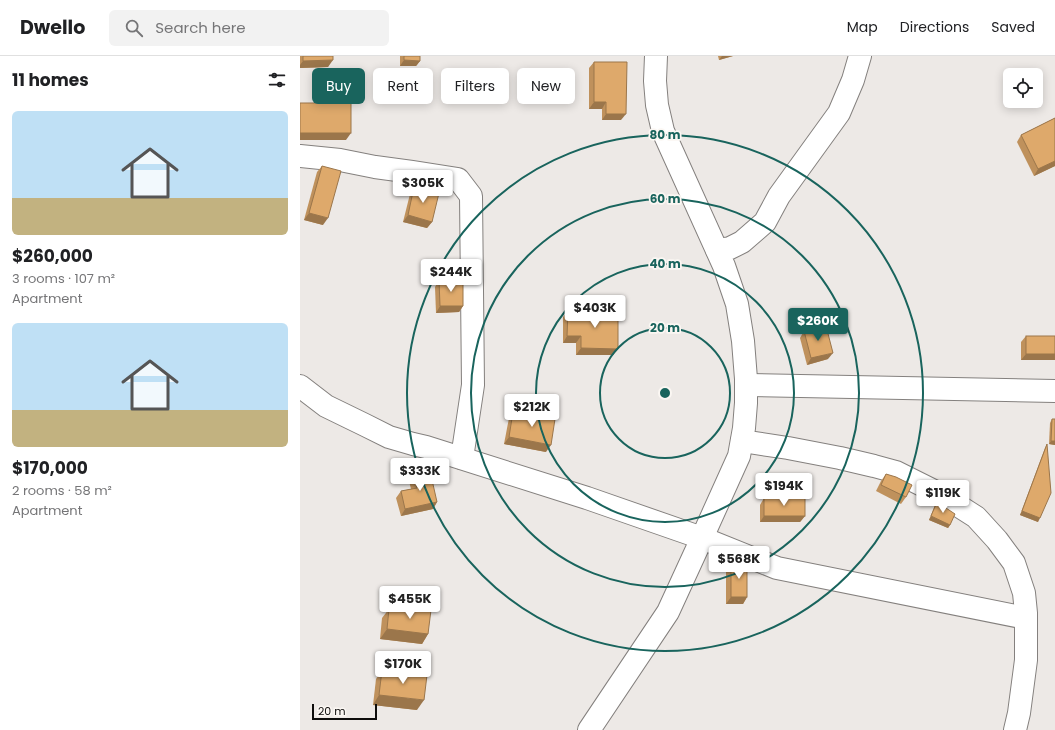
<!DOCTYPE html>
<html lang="en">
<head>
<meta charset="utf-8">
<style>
  :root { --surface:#fff; --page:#f2f2f2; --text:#202124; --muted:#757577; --line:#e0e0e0; --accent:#19645d }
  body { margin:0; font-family:Poppins,sans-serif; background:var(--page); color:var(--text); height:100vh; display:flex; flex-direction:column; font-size:15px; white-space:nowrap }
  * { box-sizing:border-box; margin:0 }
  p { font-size:13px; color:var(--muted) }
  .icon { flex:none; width:22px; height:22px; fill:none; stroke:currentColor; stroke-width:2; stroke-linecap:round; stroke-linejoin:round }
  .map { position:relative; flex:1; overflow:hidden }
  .side { display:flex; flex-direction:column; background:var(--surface); width:300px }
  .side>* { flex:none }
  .top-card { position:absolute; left:12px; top:12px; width:380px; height:36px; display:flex; gap:8px }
  .fabs { position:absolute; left:703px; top:12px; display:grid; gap:8px }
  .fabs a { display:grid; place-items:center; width:40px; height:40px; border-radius:6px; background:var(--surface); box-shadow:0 2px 10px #0003; font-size:20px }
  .scale { position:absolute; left:12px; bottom:10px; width:65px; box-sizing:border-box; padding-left:4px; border:2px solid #0d0c0b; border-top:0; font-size:11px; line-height:14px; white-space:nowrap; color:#0d0c0b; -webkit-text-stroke:3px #fbf7f3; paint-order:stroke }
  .price { position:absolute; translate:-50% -34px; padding:0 9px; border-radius:4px; background:#fff; color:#222; font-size:13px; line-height:26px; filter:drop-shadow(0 1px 2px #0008) }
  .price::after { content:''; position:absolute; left:50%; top:24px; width:12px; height:9px; margin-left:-6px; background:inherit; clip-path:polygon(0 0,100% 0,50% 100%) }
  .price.active { background:var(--accent); color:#fff }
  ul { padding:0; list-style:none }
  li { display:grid; align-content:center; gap:8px; height:212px; padding:0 12px }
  li span { display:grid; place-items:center; height:124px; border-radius:6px; color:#555 }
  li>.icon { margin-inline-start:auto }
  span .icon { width:72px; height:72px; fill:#fffc; stroke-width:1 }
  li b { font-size:17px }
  h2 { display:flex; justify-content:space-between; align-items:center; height:48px; padding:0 12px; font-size:17px }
  .chip { padding:0 14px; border-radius:6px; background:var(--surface); box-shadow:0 2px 10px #0003; font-size:14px; line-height:36px }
  .chip.active { background:var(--accent); color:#fff }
  header { display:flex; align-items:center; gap:24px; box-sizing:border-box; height:56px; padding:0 20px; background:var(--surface); border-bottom:1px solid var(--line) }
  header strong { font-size:19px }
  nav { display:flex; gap:22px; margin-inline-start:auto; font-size:14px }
  .search { width:280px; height:36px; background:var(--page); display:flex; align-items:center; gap:10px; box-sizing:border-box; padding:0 14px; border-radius:6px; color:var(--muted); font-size:15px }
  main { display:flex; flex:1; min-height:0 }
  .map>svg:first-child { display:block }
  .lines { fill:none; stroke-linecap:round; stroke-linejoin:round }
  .minor-casing { stroke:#84807e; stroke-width:24 }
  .minor { stroke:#fff; stroke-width:22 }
  .wall { fill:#bf915c }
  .shaded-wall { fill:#9b764b }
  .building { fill:#dea96b; stroke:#9b764b }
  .ring { fill:none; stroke:#19645d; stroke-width:2 }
  .centre { fill:#19645d; stroke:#fbf7f3; stroke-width:2 }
  .ring-label { font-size:12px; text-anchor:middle; font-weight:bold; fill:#19645d; stroke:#fbf7f3; stroke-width:3.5; stroke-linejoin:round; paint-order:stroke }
</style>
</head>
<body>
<header>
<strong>Dwello</strong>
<div class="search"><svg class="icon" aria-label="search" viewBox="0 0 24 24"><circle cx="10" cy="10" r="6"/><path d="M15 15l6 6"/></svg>Search here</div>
<nav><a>Map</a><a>Directions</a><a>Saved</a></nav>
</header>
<main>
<section class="side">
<h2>11 homes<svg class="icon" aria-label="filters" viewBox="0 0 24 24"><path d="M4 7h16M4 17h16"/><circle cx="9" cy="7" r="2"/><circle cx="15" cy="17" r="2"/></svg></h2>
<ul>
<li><span style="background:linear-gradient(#bfe0f5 70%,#c2b280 0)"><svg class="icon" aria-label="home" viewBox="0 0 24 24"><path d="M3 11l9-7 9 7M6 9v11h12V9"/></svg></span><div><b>$260,000</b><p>3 rooms · 107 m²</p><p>Apartment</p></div></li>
<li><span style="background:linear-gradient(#bfe0f5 70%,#c2b280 0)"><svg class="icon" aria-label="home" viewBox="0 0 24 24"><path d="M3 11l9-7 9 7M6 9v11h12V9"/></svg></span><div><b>$170,000</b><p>2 rooms · 58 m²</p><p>Apartment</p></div></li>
</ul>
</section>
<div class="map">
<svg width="755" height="674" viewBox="0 0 755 674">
  <rect width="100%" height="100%" fill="#ede9e6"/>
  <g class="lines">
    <g class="minor-casing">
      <g id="minor">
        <polyline points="0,100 40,104 75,111 112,116 158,123 171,140 173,329 162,402"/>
        <polyline points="417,194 430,192 442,186 465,166 479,140 539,57 553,24 560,0"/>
        <polyline points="446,329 755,335"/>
        <polyline points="0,330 26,350 65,369 89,381 113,388 126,391 287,442 402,482 477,512 726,562"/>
        <polyline points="442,385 488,392 540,402 574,410 596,416 640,438 676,461 697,484 714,507 724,537 726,557 726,604 719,657 715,674"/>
        <polyline points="289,674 368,556 402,482 439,400 444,372 446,347 446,323 443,285 437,248 424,210 363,75 357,49 355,25 356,0"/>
      </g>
    </g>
    <use href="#minor" class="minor"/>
  </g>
  <g class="wall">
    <polygon points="0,0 33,0 28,11 0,12"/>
    <polygon points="100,0 120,0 120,5 116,10 100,10"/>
    <polygon points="418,0 433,0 419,4"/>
    <polygon points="294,6 321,64 302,64 302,53 289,53 289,12"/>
    <polygon points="755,62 755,110 734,120 717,86 721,79"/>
    <polygon points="22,110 23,169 4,164 17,116"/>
    <polygon points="114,131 132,166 127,172 103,166 110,138"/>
    <polygon points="139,224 163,250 159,256 136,257 135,231"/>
    <polygon points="268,255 318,293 313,299 276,299 276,287 263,287 263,261"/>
    <polygon points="504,275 528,303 507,309 500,282"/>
    <polygon points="726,280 755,304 721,304 721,286"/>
    <polygon points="213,356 246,396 204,388 209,362"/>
    <polygon points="752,363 755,389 749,388 750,367"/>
    <polygon points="747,388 738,466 720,459 745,392"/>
    <polygon points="586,418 606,441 601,448 576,435 581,425"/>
    <polygon points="113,419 137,446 133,453 101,460 96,442 101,435 111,433 109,425"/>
    <polygon points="464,442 505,460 500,466 460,466 460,449"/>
    <polygon points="637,446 650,469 648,472 629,464 635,449"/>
    <polygon points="431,506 447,541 443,548 426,548 426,513"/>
    <polygon points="107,552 128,578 122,588 80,583 82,562 89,553 105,554"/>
    <polygon points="82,614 117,654 73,649 76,623"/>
  </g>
  <g class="shaded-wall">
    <polygon points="422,0 433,0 419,4"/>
    <polygon points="33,4 28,11 0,12 0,9 3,5"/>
    <polygon points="104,4 120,5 116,10 100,10"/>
    <polygon points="294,46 306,46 302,53 289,53"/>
    <polygon points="306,58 326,58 321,64 302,64"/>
    <polygon points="0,77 51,77 46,84 0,84"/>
    <polygon points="755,105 755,110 734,120 738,113"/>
    <polygon points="9,157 28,162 23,169 4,164"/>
    <polygon points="108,159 132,166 127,172 103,166"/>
    <polygon points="140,250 163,250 159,256 136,257"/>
    <polygon points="267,280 281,280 276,287 263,287"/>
    <polygon points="281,292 318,293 313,299 276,299"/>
    <polygon points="533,297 528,303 507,309 511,302"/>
    <polygon points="726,298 755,298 755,304 721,304"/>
    <polygon points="209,381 251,389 246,396 204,388"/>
    <polygon points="751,385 755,385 755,389 749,388"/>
    <polygon points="137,446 133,453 101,460 105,453"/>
    <polygon points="722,455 740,462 738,466 720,459"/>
    <polygon points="464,460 505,460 500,466 460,466"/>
    <polygon points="631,460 650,469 648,472 629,464"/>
    <polygon points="431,541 447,541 443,548 426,548"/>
    <polygon points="87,573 128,578 122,588 80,583"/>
    <polygon points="79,639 124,644 117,654 73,649"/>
  </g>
  <g class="building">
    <polygon points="3,0 33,0 33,4 3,5"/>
    <polygon points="104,0 120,0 120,5 104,4"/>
    <polygon points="294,6 327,6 326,58 306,58 306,46 294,46"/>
    <rect x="0" y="47" width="51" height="30"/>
    <polygon points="755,62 755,105 738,113 721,79"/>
    <polygon points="22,110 41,115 28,162 9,157"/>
    <polygon points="114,131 139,137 132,166 108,159"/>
    <polygon points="139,224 163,224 163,250 140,250"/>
    <polygon points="268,255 318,256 318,293 281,292 281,280 267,280"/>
    <polygon points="526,270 533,297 511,302 504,275"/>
    <rect x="726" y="280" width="29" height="18"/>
    <polygon points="213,356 255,363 251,389 209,381"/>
    <polygon points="752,363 755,363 755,385 751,385"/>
    <polygon points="747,388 751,437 740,462 722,455"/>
    <polygon points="130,415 137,446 105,453 101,435 117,432 113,419"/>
    <polygon points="586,418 596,421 612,429 606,441 581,429"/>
    <rect x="464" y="442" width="41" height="18"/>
    <polygon points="637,446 655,458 650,469 631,460"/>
    <rect x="431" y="506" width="16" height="35"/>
    <polygon points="107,552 131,554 128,578 87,573 89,553 107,554"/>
    <polygon points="82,614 127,619 124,644 79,639"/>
  </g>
  <g class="ring">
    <circle cx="365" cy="337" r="65"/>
    <circle cx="365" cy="337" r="129"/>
    <circle cx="365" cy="337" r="194"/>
    <circle cx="365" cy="337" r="258"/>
  </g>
  <circle cx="365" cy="337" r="6" class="centre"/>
  <g class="ring-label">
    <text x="365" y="83">80 m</text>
    <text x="365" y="147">60 m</text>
    <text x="365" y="212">40 m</text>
    <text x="365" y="276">20 m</text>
  </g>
</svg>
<div class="fabs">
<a><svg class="icon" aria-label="locate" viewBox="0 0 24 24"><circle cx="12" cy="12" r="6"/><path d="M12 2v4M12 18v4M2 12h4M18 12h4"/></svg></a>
</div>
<div class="scale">20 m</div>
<b class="price" style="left:123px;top:148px">$305K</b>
<b class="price" style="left:151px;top:237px">$244K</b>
<b class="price" style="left:295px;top:273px">$403K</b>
<b class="price active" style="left:518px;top:286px">$260K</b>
<b class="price" style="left:232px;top:372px">$212K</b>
<b class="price" style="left:120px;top:436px">$333K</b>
<b class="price" style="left:484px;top:451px">$194K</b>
<b class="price" style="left:643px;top:458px">$119K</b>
<b class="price" style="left:439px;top:524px">$568K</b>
<b class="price" style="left:110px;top:564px">$455K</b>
<b class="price" style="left:103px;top:629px">$170K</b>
<div class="top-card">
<a class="chip active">Buy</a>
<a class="chip">Rent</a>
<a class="chip">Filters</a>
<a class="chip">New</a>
</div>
</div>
</main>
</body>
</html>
